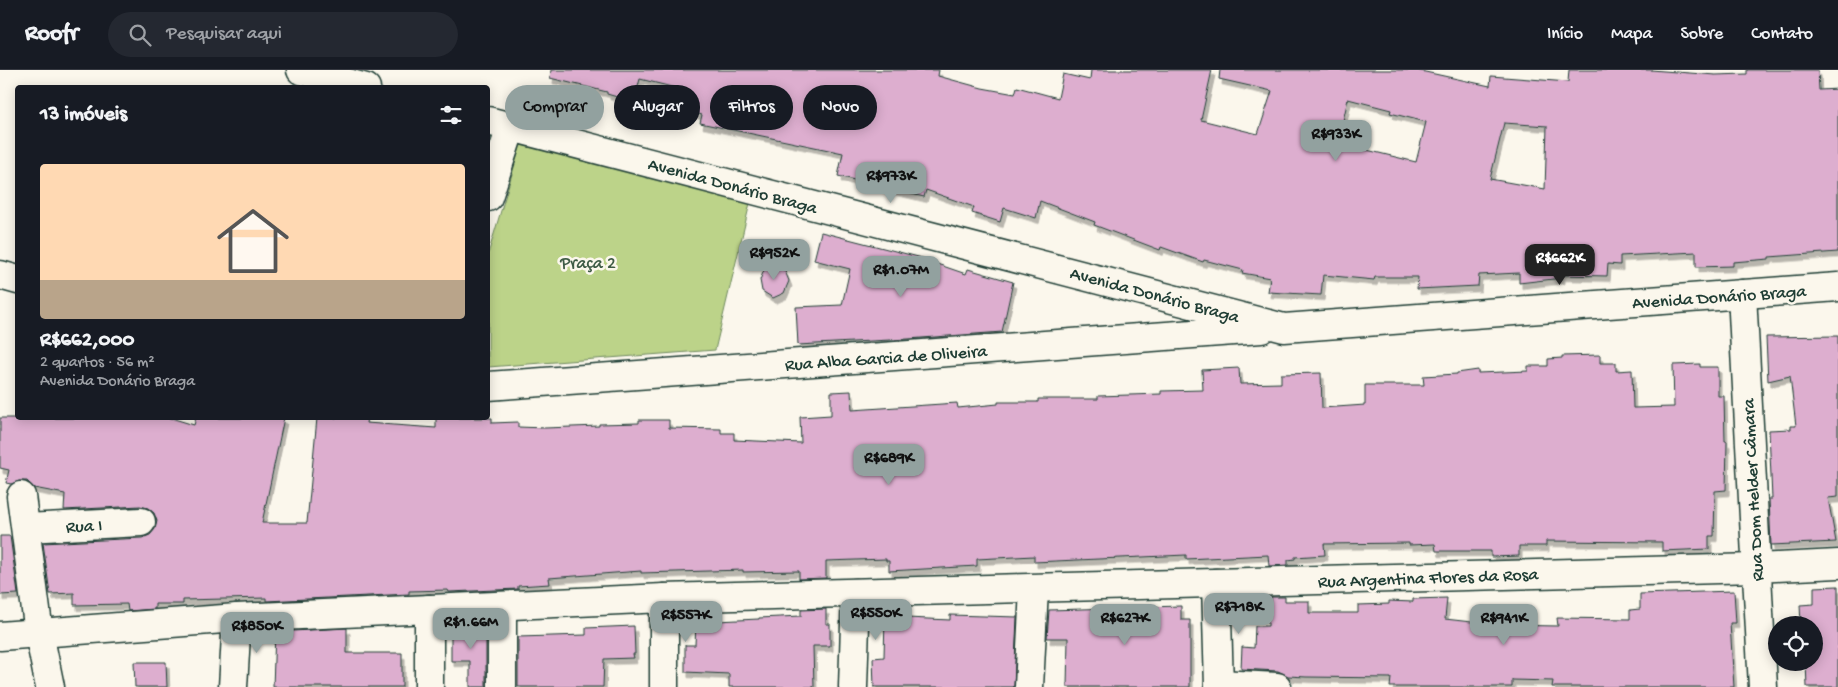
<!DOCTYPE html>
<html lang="pt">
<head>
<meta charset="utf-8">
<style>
  :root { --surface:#171b24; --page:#242831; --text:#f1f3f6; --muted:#9ea1a6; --line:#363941; --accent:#92a19f }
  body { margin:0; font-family:"Gochi Hand",sans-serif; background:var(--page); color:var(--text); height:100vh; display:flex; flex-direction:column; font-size:19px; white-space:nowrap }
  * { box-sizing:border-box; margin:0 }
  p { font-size:16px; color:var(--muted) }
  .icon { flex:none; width:28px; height:28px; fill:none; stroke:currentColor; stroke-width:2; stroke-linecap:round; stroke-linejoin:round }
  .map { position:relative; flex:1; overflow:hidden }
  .details { position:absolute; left:15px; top:15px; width:475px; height:335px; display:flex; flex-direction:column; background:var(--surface); border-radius:5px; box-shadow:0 2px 12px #0003 }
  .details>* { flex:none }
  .banner { position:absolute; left:505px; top:15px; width:475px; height:45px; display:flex; gap:10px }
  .buttons { position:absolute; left:1768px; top:546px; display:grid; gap:10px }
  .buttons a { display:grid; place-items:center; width:55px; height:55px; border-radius:50%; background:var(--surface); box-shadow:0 2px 12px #0003; font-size:25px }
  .price { position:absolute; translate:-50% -42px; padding:0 11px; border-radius:10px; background:var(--accent); color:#111; font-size:16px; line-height:32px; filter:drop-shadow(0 1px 2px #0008) }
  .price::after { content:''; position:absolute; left:50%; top:30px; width:15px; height:11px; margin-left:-8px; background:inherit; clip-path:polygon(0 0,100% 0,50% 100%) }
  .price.current { background:#222; color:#fff }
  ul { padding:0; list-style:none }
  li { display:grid; align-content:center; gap:10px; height:265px; padding:0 25px }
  li span { display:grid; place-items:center; height:155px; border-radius:5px; color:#555 }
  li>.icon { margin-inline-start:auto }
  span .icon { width:90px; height:90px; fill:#fffc; stroke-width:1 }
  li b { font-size:21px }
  h2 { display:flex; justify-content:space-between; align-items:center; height:60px; padding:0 25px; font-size:21px }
  .pill { padding:0 18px; border-radius:22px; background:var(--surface); box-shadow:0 2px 12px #0003; font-size:18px; line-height:45px }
  .pill.current { background:var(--accent); color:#111 }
  header { display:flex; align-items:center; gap:30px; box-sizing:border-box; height:70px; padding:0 25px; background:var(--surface); border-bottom:1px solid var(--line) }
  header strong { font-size:24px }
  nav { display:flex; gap:28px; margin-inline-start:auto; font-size:18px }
  .search { width:350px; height:45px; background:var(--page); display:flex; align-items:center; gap:12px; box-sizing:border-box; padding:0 18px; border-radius:28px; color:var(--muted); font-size:19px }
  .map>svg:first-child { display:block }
  .green { fill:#bcd389; stroke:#6e885e }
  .building { fill:#ddaecf; stroke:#1f3d34; fill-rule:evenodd; filter:url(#shadow) }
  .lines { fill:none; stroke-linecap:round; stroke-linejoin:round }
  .minor-casing { stroke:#1f3d34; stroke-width:31 }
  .minor { stroke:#fbf7ec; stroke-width:28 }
  .labels { text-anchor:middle; stroke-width:5; stroke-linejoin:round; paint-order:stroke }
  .street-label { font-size:18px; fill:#1f3d34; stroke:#fbf7ec }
  .park-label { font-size:18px; fill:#3e5b45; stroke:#fbf7ec }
</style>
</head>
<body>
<header>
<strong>Roofr</strong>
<div class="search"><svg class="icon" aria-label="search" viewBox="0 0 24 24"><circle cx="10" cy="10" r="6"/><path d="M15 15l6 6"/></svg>Pesquisar aqui</div>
<nav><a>Início</a><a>Mapa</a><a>Sobre</a><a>Contato</a></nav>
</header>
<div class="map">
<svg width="1838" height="617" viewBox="0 0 1838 617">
  <defs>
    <filter id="shadow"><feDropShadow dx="3" dy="5.5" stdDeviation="0" flood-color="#0004"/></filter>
  </defs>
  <rect width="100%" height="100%" fill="#fbf7ec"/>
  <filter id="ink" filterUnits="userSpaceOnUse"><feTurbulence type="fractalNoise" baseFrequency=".02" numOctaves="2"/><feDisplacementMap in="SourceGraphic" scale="10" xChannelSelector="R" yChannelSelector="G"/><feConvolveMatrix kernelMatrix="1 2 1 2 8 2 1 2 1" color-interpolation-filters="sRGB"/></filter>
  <g filter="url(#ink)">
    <polygon class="green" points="521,74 750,133 715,280 488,297 488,184"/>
    <g class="building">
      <path d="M551,0H939L938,6L982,18L1015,24L1017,17L1058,28L1063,4L1090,10L1091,0H1212L1201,50L1258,64L1272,21L1219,9L1220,0H1416L1490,16L1491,6L1568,12L1569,0H1651L1715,5L1747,4V0H1818L1819,20L1838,19V182L1769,187V189L1733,192V196L1696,197V182L1620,186V195L1608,194L1607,206L1562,205V208L1519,213V203L1479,205L1478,216L1417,219L1418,207H1375L1374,210L1323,205L1321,225L1268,222L1270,208L1242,203L1243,200L1204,190L1203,192L1161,177L1160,180L1094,155L1095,152L1040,131L1036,148L1004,138L1000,152L972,143L974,137L926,120L924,127L838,106L843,83L700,53L702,45L679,39L684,20L640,9L634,32L607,24V22L550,8ZM1348,29L1391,40L1390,43L1426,52L1416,92L1338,73ZM1504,53L1547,56L1545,119L1490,109Z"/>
      <polygon points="821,162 934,191 934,193 966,204 968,199 1013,212 1002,262 908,269 798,275 796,237 842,235 850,199 814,190"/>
      <polygon points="775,195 785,201 789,211 784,223 773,228 762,221 760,210 764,200"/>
      <polygon points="1838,266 1838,427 1828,428 1836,472 1771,475 1769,429 1772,429 1769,360 1791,359 1791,356 1796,356 1790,306 1768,311 1766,267"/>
      <polygon points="1600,285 1600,293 1616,293 1616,301 1632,300 1633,338 1674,337 1673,295 1700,294 1700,297 1718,297 1718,326 1724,326 1725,371 1727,371 1726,420 1715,421 1714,466 1709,466 1709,479 1662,481 1662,472 1546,471 1546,476 1519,476 1519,486 1491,487 1491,481 1436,481 1435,474 1409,475 1409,473 1324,474 1325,485 1295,487 1295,489 1288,490 1288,495 1269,496 1268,485 1186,489 1186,485 1034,492 1034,486 977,489 977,496 889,501 889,491 886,491 886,489 826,491 826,508 799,509 799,501 743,502 743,500 641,503 641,501 549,508 550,514 518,516 518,519 449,522 448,520 409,521 409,524 266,531 266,528 183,530 183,534 155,534 155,539 128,541 127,534 74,535 74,523 50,524 43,473 142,468 150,465 155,459 157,451 154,443 148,438 140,436 64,440 65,424 34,418 27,411 19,411 11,414 6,413 9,400 0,398 0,348 171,348 194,355 196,348 284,348 262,453 307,453 317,348 367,348 366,353 436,358 436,348 492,348 492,353 518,352 518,357 545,358 599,356 599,354 639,353 639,350 669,350 669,358 721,359 721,363 734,363 734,370 801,373 800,347 831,345 831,322 851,321 852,340 957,333 958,338 998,334 998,332 1038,332 1038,329 1098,329 1098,326 1161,324 1161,321 1203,320 1202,300 1239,298 1240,314 1281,313 1281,304 1321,303 1322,338 1365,335 1365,315 1424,315 1423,306 1457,304 1457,303 1478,300 1478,303 1528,301 1528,296 1548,296 1548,289 1562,288 1562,286"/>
      <polygon points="0,466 10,466 18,524 0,525"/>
      <polygon points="1838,516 1838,617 1807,617 1806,592 1814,592 1814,555 1801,555 1800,535 1814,534 1814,517"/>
      <polygon points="1734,521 1736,553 1730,553 1734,617 1552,617 1553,611 1512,610 1512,617 1390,617 1391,608 1306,607 1288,606 1278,601 1241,599 1242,577 1254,578 1255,556 1268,556 1268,531 1271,531 1271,527 1285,527 1285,531 1309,531 1309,543 1358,543 1358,535 1389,534 1389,531 1413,532 1413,529 1447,528 1445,549 1498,555 1558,556 1557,548 1630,549 1630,540 1640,539 1640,524"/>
      <polygon points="1181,536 1181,550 1190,550 1190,617 1067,617 1068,568 1047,568 1049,540"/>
      <polygon points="826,539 826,554 830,554 830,576 813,576 814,617 729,617 729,604 685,602 685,575 695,575 696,552 759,549 759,548 801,546 801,540"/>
      <polygon points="950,545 1017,547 1014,617 874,617 873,588 884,587 885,547 950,550"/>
      <polygon points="486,552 486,617 470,617 470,591 451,591 451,566 456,565 454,553"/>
      <polygon points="634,556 635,584 633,584 634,588 604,589 603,617 518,617 518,567 586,565 586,558"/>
      <polygon points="347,558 347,583 402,583 402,617 273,617 275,562"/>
      <polygon points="134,592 166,592 167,617 135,617"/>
    </g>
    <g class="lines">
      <g class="minor-casing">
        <g id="minor">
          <polyline points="301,0 366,18"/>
          <polyline points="488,51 1284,258 1838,217"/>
          <polyline points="488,127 511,57"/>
          <polyline points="0,205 18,210"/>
          <polyline points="1742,224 1763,617"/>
          <polyline points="488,316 1261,259"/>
          <polyline points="21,426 39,563 50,617"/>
          <polyline points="26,458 141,452"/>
          <polyline points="1216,513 1219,617"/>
          <polyline points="429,539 429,617"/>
          <polyline points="0,566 237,548 664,528 1756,498 1838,494"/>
          <polyline points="1219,614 1277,617"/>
          <polyline points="233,617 237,548"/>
          <polyline points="502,617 502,536"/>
          <polyline points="664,617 664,528"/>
          <polyline points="853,617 856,523"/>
          <polyline points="1029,617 1034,519"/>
        </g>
      </g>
      <use href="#minor" class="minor"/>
    </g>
  </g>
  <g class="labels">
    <g class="street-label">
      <text transform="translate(733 115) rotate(15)" y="6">Avenida Donário Braga</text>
      <text transform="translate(1155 224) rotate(15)" y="6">Avenida Donário Braga</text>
      <text transform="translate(1719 226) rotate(-4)" y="6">Avenida Donário Braga</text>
      <text transform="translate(886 287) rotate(-4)" y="6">Rua Alba Garcia de Oliveira</text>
      <text transform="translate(1752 420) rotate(-93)" y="6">Rua Dom Helder Câmara</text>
      <text transform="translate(84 455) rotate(-3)" y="6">Rua I</text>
      <text transform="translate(1428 507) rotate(-2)" y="6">Rua Argentina Flores da Rosa</text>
    </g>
    <g class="park-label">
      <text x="588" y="198">Praça 2</text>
    </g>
  </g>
</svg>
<div class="buttons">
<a><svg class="icon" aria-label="locate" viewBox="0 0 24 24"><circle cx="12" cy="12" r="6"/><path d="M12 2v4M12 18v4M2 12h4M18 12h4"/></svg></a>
</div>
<b class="price" style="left:1336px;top:92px">R$933K</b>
<b class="price" style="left:891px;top:134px">R$973K</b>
<b class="price" style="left:774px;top:211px">R$952K</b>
<b class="price current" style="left:1560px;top:216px">R$662K</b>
<b class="price" style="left:901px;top:228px">R$1.07M</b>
<b class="price" style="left:889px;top:416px">R$689K</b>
<b class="price" style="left:1239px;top:565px">R$718K</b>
<b class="price" style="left:876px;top:571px">R$550K</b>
<b class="price" style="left:686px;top:573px">R$557K</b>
<b class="price" style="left:1125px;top:576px">R$627K</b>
<b class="price" style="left:1504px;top:576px">R$941K</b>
<b class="price" style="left:471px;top:580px">R$1.66M</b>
<b class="price" style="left:257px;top:584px">R$850K</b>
<div class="banner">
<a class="pill current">Comprar</a>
<a class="pill">Alugar</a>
<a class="pill">Filtros</a>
<a class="pill">Novo</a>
</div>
<section class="details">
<h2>13 imóveis<svg class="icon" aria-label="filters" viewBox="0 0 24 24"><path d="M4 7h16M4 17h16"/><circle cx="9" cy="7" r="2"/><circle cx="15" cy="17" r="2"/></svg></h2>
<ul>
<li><span style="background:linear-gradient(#ffd9b3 75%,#b9a48a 0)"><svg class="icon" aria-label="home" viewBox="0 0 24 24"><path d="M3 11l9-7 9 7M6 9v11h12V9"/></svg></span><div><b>R$662,000</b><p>2 quartos · 56 m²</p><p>Avenida Donário Braga</p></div></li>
</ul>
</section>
</div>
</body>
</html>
